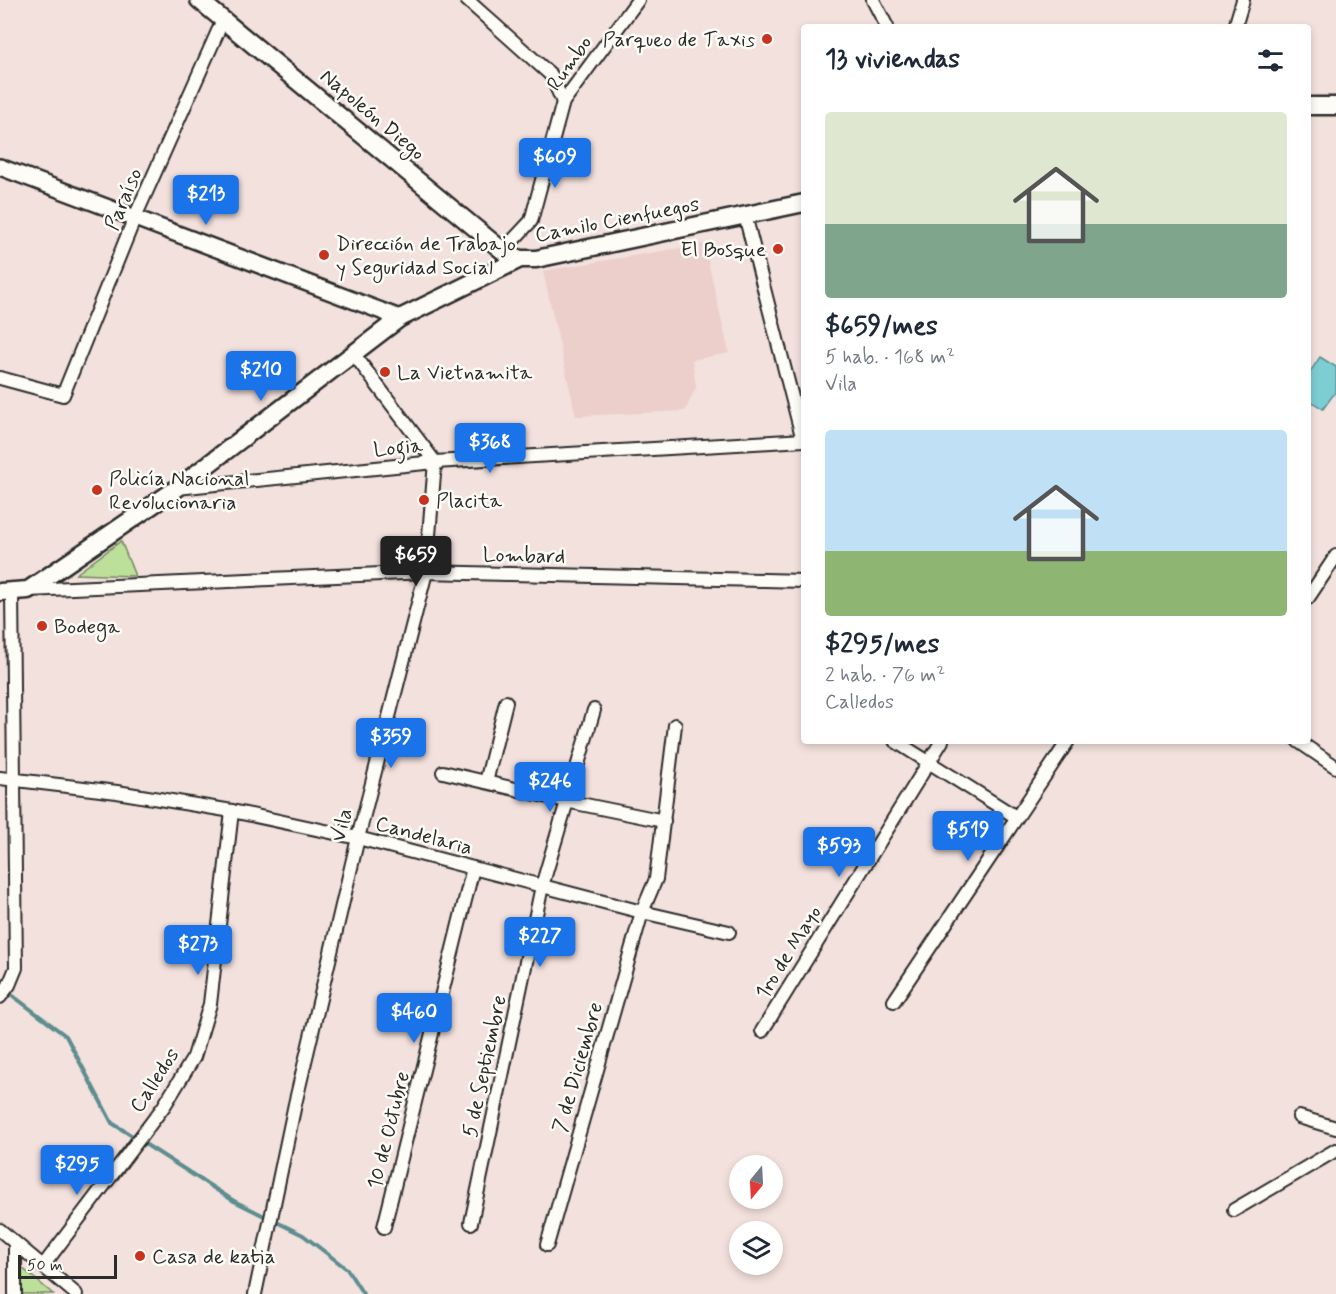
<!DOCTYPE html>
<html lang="es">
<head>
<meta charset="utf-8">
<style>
  :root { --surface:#fff; --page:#f6f6f7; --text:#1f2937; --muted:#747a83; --accent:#1a73e8 }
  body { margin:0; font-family:Mynerve,sans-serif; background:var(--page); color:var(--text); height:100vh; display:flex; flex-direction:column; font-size:22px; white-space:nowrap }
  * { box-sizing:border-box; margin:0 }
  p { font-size:20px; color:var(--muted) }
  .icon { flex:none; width:33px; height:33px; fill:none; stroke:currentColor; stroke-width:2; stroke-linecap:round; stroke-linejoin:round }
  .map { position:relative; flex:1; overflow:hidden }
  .side { position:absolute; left:801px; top:24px; width:510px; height:720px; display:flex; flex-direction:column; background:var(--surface); border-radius:6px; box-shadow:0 3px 9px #0003 }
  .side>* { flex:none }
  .needle { width:39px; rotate:198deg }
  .buttons { position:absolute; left:729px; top:1155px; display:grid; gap:12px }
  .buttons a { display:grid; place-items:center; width:54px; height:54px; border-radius:50%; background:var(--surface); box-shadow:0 3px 9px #0003; font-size:30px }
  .scale { position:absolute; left:18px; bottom:15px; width:99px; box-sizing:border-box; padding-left:6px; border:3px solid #2b2b2b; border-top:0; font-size:16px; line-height:21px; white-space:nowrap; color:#2b2b2b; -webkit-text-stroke:4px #fdfcf7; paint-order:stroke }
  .price { position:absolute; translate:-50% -51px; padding:0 14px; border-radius:6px; background:var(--accent); color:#fff; font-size:20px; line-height:39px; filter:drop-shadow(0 2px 3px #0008) }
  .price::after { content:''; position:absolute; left:50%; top:36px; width:18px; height:14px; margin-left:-9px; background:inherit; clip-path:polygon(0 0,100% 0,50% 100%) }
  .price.active { background:#222; color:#fff }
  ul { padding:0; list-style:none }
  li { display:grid; align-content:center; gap:12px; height:318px; padding:0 24px }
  li span { display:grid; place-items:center; height:186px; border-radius:6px; color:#555 }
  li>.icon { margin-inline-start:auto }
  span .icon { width:108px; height:108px; fill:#fffc; stroke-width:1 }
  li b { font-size:26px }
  h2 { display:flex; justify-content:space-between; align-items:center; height:72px; padding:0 24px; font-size:26px }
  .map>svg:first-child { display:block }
  .built { fill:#ecceca }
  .green { fill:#bce09a; stroke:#748662; stroke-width:1.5 }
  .water { fill:#7cced2; stroke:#5c8d8f; stroke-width:1.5 }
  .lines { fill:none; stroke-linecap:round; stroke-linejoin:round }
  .stream { stroke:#5c8d8f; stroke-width:4 }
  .minor-casing { stroke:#2b2b2b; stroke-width:16 }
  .tertiary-casing { stroke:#2b2b2b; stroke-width:20 }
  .secondary-casing { stroke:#2b2b2b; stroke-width:21 }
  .minor { stroke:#fdfcf7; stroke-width:12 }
  .tertiary { stroke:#fdfcf7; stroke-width:15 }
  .secondary { stroke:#fdfcf7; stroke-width:16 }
  .poi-dot { fill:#c8321e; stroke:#fdfcf7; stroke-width:2 }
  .labels { text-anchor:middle; stroke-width:5; stroke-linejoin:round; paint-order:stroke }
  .poi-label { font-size:21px; fill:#2b2b2b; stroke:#fdfcf7; text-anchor:start }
  .street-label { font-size:21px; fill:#2b2b2b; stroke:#fdfcf7 }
</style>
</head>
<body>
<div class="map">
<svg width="1336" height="1294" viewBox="0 0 1336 1294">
  <rect width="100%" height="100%" fill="#f3e1dd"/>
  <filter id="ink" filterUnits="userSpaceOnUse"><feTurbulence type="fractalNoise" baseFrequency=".0167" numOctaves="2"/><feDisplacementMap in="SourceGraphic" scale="12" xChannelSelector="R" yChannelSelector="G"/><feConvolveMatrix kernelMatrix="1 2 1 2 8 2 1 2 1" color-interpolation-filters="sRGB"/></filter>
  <g filter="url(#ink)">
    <polygon class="built" points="704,244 729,353 692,360 696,387 685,411 576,416 543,271"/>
    <g class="green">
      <polygon points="121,541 135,576 76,574"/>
      <polygon points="21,1267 53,1294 20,1294"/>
    </g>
    <polygon class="water" points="1320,357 1336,367 1336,391 1323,409 1308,399 1308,375"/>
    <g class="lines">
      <polyline class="stream" points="0,986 66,1036 112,1123 234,1201 303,1235 347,1269 363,1294"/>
      <g class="minor-casing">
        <g id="minor">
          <polyline points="467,0 551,75 563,102"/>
          <polyline points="873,0 887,27"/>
          <polyline points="1235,27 1243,0"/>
          <polyline points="745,215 803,440"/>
          <polyline points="503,251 531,221 563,102 638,0"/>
          <polyline points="0,378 63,395 135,217 223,20"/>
          <polyline points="177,488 435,462 804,440"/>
          <polyline points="28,590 426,572 804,581"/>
          <polyline points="1308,598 1336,556"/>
          <polyline points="895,741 1016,817"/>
          <polyline points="1298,741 1336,767"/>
          <polyline points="443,772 566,801 664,821"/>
          <polyline points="0,778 117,792 232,811 358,838 642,912 729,932"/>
          <polyline points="486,782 506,702"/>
          <polyline points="0,997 9,985 16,968 12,592"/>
          <polyline points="894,1001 1068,741"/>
          <polyline points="762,1031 942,741"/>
          <polyline points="1299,1117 1336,1128"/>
          <polyline points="1234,1210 1336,1150"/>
          <polyline points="471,1223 542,886 594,710"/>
          <polyline points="384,1227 473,868"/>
          <polyline points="0,1230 76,1294"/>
          <polyline points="15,1243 15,1294"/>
          <polyline points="547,1245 642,912 656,879 675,725"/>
          <polyline points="43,1266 164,1106 194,1057 210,1004 232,811"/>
          <polyline points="255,1294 295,1104 358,838 426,572 435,462 353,353"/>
        </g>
      </g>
      <g class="tertiary-casing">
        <polyline id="tertiary" points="0,167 400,318"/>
      </g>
      <g class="secondary-casing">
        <g id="secondary">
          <polyline points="199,0 503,251 520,259"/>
          <polyline points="1308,106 1336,106"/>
          <polyline points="0,592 28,590 176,489 400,318 520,259 536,259 804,203"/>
        </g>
      </g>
      <use href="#minor" class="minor"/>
      <use href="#tertiary" class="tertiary"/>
      <use href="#secondary" class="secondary"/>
    </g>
  </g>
  <g class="poi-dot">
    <circle cx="767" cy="39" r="6"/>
    <circle cx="778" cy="249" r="6"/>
    <circle cx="324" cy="255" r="6"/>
    <circle cx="385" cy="372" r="6"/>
    <circle cx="97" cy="490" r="6"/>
    <circle cx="424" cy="500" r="6"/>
    <circle cx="42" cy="626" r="6"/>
    <circle cx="140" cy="1256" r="6"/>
  </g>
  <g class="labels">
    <g class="poi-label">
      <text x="755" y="46" text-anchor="end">Parqueo de Taxis</text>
      <text x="336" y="250">Dirección de Trabajo<tspan x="336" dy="24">y Seguridad Social</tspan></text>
      <text x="766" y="256" text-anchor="end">El Bosque</text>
      <text x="397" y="379">La Vietnamita</text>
      <text x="109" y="485">Policía Nacional<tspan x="109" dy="24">Revolucionaria</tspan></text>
      <text x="436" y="507">Placita</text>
      <text x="54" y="633">Bodega</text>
      <text x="152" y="1263">Casa de katia</text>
    </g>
    <g class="street-label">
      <text transform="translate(569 63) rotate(-55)" y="7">Rumbo</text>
      <text transform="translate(373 114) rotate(40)" y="7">Napoleón Diego</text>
      <text transform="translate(123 199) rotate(-67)" y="7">Paraíso</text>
      <text transform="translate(617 219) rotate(-11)" y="7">Camilo Cienfuegos</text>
      <text transform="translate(398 447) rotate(-6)" y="7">Logia</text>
      <text transform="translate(524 555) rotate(1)" y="7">Lombard</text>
      <text transform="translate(341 825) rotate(-76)" y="7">Vila</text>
      <text transform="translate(424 835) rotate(15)" y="7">Candelaria</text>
      <text transform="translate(788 952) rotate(-58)" y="7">1ro de Mayo</text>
      <text transform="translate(484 1066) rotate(-78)" y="7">5 de Septiembre</text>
      <text transform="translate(577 1067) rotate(-74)" y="7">7 de Diciembre</text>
      <text transform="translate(154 1080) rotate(-57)" y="7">Calledos</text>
      <text transform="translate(388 1130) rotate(-76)" y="7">10 de Octubre</text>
    </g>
  </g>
</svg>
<div class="buttons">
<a><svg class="needle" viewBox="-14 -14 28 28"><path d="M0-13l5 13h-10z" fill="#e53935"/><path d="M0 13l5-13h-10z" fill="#747a83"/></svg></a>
<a><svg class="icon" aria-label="layers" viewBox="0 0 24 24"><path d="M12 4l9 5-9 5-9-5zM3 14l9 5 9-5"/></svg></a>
</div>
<div class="scale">50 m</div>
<b class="price" style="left:555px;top:189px">$609</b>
<b class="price" style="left:206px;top:226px">$213</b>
<b class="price" style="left:261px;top:402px">$210</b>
<b class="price" style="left:490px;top:474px">$368</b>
<b class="price active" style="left:416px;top:587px">$659</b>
<b class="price" style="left:391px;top:769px">$359</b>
<b class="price" style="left:550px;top:813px">$246</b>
<b class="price" style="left:968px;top:862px">$519</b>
<b class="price" style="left:839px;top:878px">$593</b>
<b class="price" style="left:540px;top:968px">$227</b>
<b class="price" style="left:198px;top:976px">$273</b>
<b class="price" style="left:414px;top:1044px">$460</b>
<b class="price" style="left:77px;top:1196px">$295</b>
<section class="side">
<h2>13 viviendas<svg class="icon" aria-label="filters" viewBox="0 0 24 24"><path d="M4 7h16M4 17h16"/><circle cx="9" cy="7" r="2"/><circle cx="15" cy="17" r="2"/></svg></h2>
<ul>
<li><span style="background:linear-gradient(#dfe7d0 60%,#7fa58c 0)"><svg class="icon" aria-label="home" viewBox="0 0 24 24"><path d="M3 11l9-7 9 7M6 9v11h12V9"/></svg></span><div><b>$659/mes</b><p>5 hab. · 168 m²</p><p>Vila</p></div></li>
<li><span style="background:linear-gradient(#bfe0f5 65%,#8fb573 0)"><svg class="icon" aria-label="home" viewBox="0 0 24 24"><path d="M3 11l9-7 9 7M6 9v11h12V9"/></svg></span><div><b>$295/mes</b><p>2 hab. · 76 m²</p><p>Calledos</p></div></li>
</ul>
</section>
</div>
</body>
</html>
